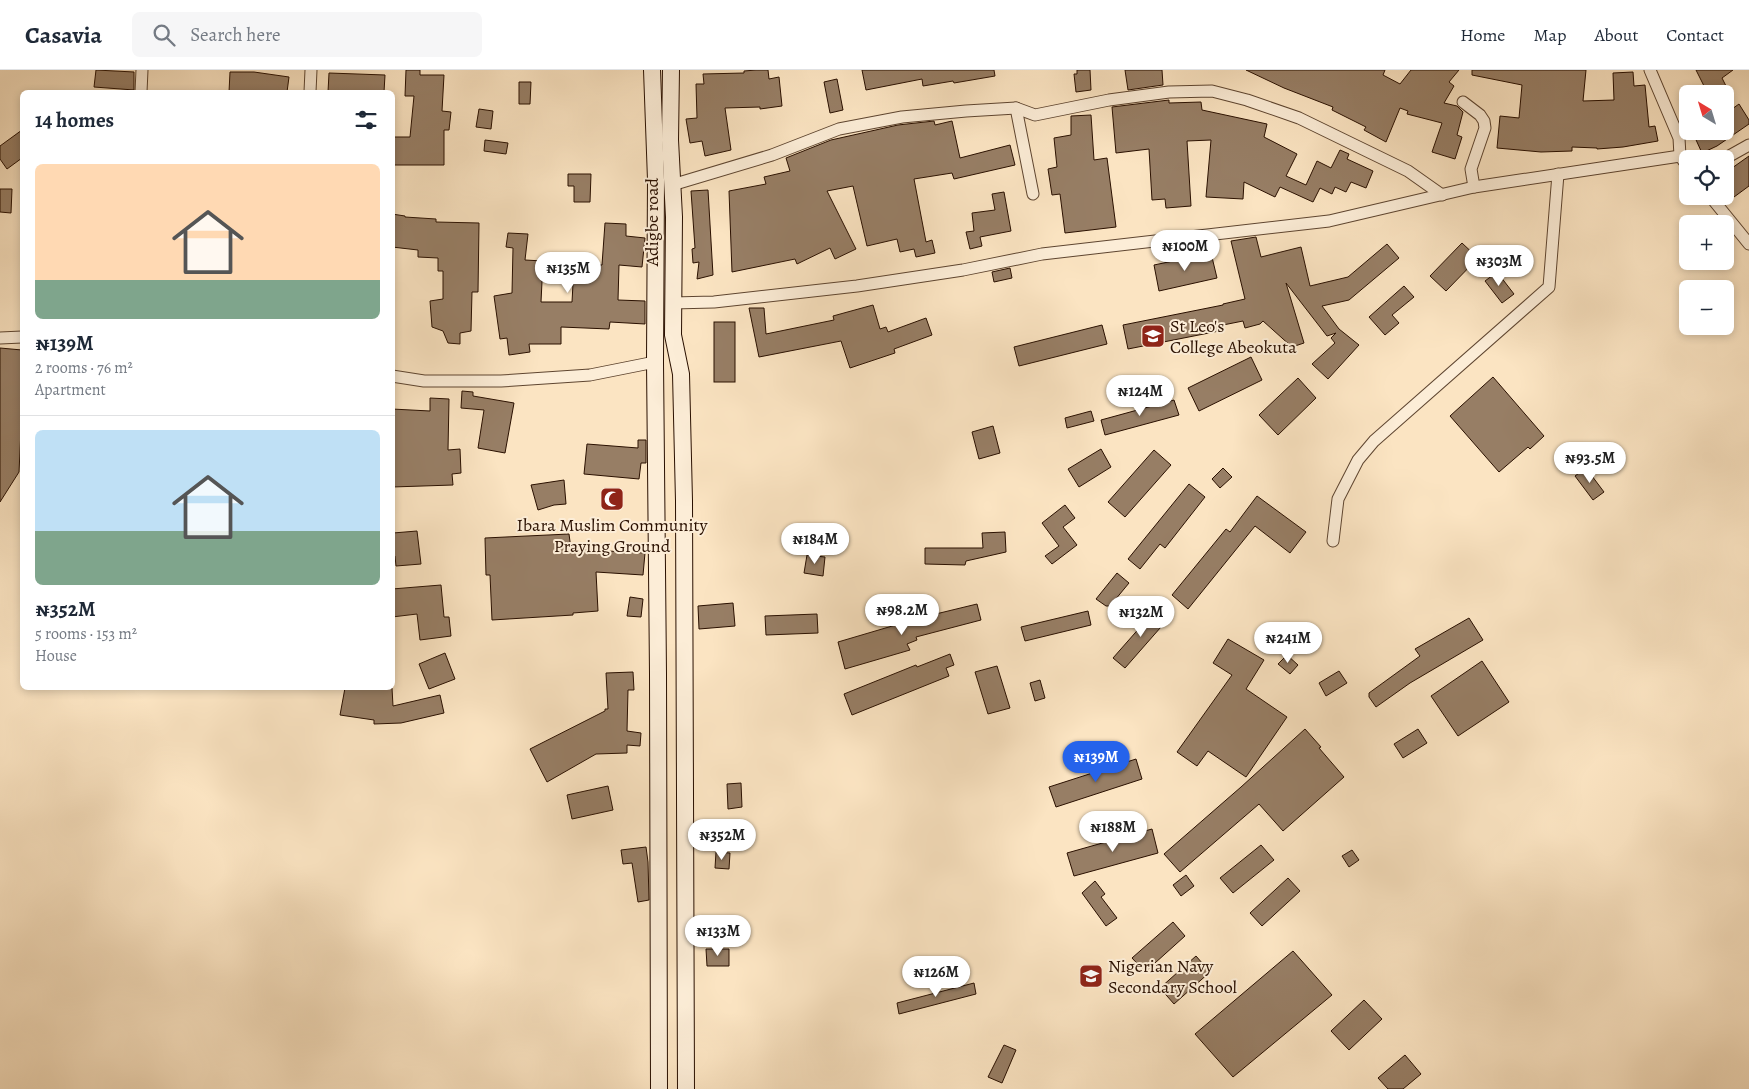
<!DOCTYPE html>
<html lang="en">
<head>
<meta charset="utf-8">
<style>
  :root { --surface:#fff; --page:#f6f6f7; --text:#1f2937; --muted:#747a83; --line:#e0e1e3; --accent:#2563eb }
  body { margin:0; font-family:Alegreya,serif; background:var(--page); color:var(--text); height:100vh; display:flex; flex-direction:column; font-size:19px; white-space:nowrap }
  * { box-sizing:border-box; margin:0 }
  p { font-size:16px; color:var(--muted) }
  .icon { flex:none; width:28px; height:28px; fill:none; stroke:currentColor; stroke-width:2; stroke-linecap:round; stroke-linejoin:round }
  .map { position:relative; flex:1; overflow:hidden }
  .drawer { position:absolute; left:20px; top:20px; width:375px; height:600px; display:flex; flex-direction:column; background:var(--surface); border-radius:8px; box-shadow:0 2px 8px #0003 }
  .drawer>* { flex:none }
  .needle { width:32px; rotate:322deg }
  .buttons { position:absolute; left:1679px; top:15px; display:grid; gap:10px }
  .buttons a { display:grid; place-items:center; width:55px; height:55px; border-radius:8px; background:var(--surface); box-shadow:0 2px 8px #0003; font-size:25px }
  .price { position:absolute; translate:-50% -42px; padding:0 11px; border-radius:18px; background:#fff; color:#222; font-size:16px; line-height:32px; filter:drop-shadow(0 1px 2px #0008) }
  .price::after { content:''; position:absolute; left:50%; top:30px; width:15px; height:11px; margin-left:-8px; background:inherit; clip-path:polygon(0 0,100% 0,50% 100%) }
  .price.active { background:var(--accent); color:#fff }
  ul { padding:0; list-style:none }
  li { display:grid; align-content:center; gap:10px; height:265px; padding:0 15px }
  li+li { border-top:1px solid var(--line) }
  li span { display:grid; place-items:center; height:155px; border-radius:8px; color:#555 }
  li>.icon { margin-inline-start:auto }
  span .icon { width:90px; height:90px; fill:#fffc; stroke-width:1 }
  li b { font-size:21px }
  h2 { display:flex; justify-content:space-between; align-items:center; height:60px; padding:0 15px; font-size:21px }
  header { display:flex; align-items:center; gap:30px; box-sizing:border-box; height:70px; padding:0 25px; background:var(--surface); border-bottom:1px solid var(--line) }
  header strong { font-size:24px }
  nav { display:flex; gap:28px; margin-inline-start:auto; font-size:18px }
  .search { width:350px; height:45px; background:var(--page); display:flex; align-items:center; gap:12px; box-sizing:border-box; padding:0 18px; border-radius:8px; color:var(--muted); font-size:19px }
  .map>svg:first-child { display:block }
  .building { fill:#977e65; stroke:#2a1000 }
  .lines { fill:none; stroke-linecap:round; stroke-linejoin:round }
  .minor-casing { stroke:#5e4530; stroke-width:13 }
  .secondary-casing { stroke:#2a1000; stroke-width:18 }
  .minor { stroke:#fcedd7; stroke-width:11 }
  .secondary { stroke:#fcedd7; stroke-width:16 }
  .labels { text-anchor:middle; stroke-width:4; stroke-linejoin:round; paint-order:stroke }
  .street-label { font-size:18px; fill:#2a1000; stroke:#fcedd7 }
  .poi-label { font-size:18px; fill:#2a1000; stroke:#fcedd7; text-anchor:start }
</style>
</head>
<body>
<header>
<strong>Casavia</strong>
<div class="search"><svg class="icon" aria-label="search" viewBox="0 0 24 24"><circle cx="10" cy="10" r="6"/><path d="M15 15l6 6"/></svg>Search here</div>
<nav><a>Home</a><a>Map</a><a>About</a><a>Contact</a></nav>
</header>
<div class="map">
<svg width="1749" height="1019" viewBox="0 0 1749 1019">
  <rect width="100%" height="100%" fill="#fbe4c2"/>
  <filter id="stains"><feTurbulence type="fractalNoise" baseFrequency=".004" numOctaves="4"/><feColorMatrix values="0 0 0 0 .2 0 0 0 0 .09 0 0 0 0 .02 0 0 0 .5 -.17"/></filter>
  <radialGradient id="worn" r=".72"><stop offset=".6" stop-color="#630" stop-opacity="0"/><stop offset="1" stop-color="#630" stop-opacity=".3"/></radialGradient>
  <g class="building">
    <polygon points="96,0 134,2 134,20 94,17"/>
    <polygon points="406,0 420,0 420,5 444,5 442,41 451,42 449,60 444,60 444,95 392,95 392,67 410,67 414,26 405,26"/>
    <polygon points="756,0 768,0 769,9 779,7 782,36 760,39 760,37 725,38 731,80 705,86 702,71 690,73 686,49 697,48 696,14 704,14 703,4 744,3 744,1"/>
    <polygon points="862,0 994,0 995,6 954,13 953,11 923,16 922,9 866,20"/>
    <polygon points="1077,0 1090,0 1091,20 1076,22 1074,4 1077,4"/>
    <polygon points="1125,0 1162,0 1163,15 1128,20"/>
    <polygon points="1246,0 1385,0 1383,5 1400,14 1411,0 1459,0 1449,12 1454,16 1444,33 1457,36 1463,42 1457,65 1462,67 1455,89 1432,82 1442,53 1407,44 1408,41 1400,38 1386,72 1364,60 1366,57 1332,40 1333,37 1284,18"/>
    <polygon points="1472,0 1586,0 1583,31 1614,30 1613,3 1633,2 1634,16 1645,15 1649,57 1655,56 1658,71 1623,77 1597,79 1597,78 1572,77 1572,81 1541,82 1497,78 1500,46 1519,48 1522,15 1472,5"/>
    <polygon points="1696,0 1733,0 1722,8 1730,24 1708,24"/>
    <polygon points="230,2 254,2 289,7 287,22 229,22"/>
    <polygon points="329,3 385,5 384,22 328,22"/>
    <polygon points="837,9 843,40 830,43 824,12"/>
    <polygon points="519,12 531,12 530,34 519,34"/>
    <polygon points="1169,30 1169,33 1201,32 1202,40 1267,54 1264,67 1297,84 1286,106 1306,115 1317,91 1331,98 1340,80 1349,84 1347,89 1373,101 1366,118 1351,112 1346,122 1335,117 1332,124 1320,118 1313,132 1280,117 1275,127 1244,112 1243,129 1206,127 1211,70 1187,71 1191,136 1166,138 1165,129 1152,130 1149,79 1116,83 1112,37"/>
    <polygon points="1739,34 1749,50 1749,54 1717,76 1702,83 1692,61 1725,61 1725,44"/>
    <polygon points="479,39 493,41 491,59 476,57"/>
    <polygon points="1091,45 1094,90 1107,88 1116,157 1065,163 1060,124 1052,125 1048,99 1057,97 1054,68 1071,65 1071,46"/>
    <polygon points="934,51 935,55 952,51 960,88 1010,75 1015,95 954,109 952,103 914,109 926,172 932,170 935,183 916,187 914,179 900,182 897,169 867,176 853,116 827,121 856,179 835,189 830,178 797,194 795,189 732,202 729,121 766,114 764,107 790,101 786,88 831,70 898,55"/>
    <polygon points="22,60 22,88 7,99 0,89 0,76"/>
    <polygon points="485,70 508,73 506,84 484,81"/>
    <polygon points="1749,86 1749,116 1734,127 1725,113 1725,103"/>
    <polygon points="568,104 591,104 590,132 574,132 574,116 568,116"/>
    <polygon points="0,119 12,119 11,143 0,142"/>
    <polygon points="708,120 713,205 697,209 699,192 693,193 692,179 695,178 691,121"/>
    <polygon points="1004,122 1011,161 980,167 982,176 970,179 966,162 974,161 972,143 995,140 992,124"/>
    <polygon points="392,144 405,146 405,147 436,149 436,152 479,153 478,222 472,222 471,261 460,263 460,274 448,273 443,261 432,257 430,231 443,229 443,201 438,201 438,188 418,187 418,180 392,177"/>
    <polygon points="605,153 626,154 626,166 645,168 642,197 619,195 618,230 645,231 645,254 610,252 609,259 561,257 561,274 529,274 530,282 509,285 507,268 500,269 494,226 512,223 513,178 506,177 508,163 528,164 525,190 543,191 541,232 572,232 574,195 602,195"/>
    <polygon points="1256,167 1261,187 1301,177 1310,216 1348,207 1387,174 1399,188 1349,230 1322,236 1339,259 1359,275 1328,309 1312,294 1335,273 1331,268 1336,263 1327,266 1286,213 1304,273 1292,277 1263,251 1260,254 1245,258 1243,251 1218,256 1219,261 1128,279 1123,255 1223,235 1223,234 1245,229 1231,171"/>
    <polygon points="1462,173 1478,188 1446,221 1430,206"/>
    <polygon points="1211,183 1217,208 1159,221 1154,195"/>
    <polygon points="1010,198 1012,208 994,212 992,202"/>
    <polygon points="1497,202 1514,224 1502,233 1485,211"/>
    <polygon points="1404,216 1414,227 1392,245 1399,253 1385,265 1369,247"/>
    <polygon points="873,235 880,259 886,257 888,262 926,248 932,265 894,279 895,283 850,298 841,271 759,287 749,238 764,238 766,264 834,250 833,246"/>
    <rect x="714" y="252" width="21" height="60"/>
    <polygon points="1102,255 1107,274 1019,296 1014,277"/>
    <polygon points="0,278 22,280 22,338 19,402 0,432"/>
    <polygon points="1251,287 1262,310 1199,341 1188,318"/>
    <polygon points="1493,307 1544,366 1530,379 1528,377 1499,402 1450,346"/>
    <polygon points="1298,308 1316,328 1278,365 1259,345"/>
    <polygon points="462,321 473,322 473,326 514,333 505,383 478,378 484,340 461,338"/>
    <polygon points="430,328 449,329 448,380 460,379 461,403 452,404 453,415 392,417 392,339 430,341"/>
    <polygon points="1174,330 1179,345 1105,365 1101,350"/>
    <polygon points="1091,341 1094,351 1067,358 1065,348"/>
    <polygon points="993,356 1000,383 979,389 972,362"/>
    <polygon points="638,370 646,370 646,393 641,393 639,409 584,404 587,374 638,378"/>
    <polygon points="1101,379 1111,397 1079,417 1068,399"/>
    <polygon points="1154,380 1171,395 1125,447 1108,432"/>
    <polygon points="1223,398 1232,407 1220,418 1212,409"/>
    <polygon points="1586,398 1604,422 1593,430 1575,406"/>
    <polygon points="564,410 566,434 554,435 538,440 531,415"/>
    <polygon points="1189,414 1205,427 1165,478 1160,474 1140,499 1128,489"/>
    <polygon points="1257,426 1306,462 1290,483 1255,456 1188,539 1172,525 1226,459 1230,462"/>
    <polygon points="1065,435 1075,448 1063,457 1077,475 1052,494 1045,486 1059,476 1042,453"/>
    <polygon points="417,461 421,494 396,496 395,486 392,486 393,463"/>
    <polygon points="1005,462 1006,482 966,491 965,495 925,494 925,478 983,478 982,463"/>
    <polygon points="569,464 571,479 645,483 643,505 596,502 598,541 573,543 573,545 492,550 490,505 486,505 485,468"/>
    <polygon points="807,485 825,487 823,506 804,503"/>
    <polygon points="1117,503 1129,513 1110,536 1106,536 1096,529"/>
    <polygon points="441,515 444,547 449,547 451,566 420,570 417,544 392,547 392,519"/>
    <polygon points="630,527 643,529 641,547 627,546"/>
    <polygon points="733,533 735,556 699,559 698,536"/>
    <polygon points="977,534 981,550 916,567 917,570 907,574 910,580 845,599 838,572 899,554 898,550 910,547 911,550"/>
    <polygon points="1157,538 1168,549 1125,598 1113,588"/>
    <polygon points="1088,541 1091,555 1025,571 1021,557"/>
    <polygon points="817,544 818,563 766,565 765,546"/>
    <polygon points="1469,548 1483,570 1410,613 1376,637 1369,627 1369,623 1420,586 1415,579"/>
    <polygon points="1228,569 1264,590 1246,619 1287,647 1246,707 1208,681 1197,696 1177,682 1232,605 1213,593"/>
    <polygon points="445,583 455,609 429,619 419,594"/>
    <polygon points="950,584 954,595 946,598 949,606 852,645 844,624 916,595 917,597"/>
    <polygon points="1287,585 1298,595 1290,604 1278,594"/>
    <polygon points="1482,591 1509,632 1458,666 1431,626"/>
    <polygon points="997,596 1010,638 988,644 975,602"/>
    <polygon points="1339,601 1347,613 1326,626 1319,613"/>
    <polygon points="633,602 634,620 628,620 627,661 641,663 640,676 627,675 627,683 596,684 547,712 530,679 605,641 605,639 608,639 606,603"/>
    <polygon points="1040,610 1045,628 1035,631 1030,613"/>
    <polygon points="345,618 392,618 393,636 440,625 444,643 401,653 374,654 374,650 340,645"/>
    <polygon points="1305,659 1321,677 1319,678 1344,707 1283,761 1259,734 1180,802 1164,784 1241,717"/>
    <polygon points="1418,659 1427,673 1403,688 1394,674"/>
    <polygon points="1136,689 1142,709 1056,737 1049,717"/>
    <polygon points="741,713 742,737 728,739 727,714"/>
    <polygon points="608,716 613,740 572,749 567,725"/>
    <polygon points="1152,759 1158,783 1074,806 1067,783"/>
    <polygon points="1261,775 1274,790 1233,823 1220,808"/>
    <polygon points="646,777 648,792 649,830 638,832 632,793 623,794 621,780"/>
    <polygon points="1352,780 1359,790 1349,797 1342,786"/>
    <polygon points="716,782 730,783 729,799 715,798"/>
    <polygon points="1186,805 1194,816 1181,826 1173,815"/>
    <polygon points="1288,808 1300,821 1262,856 1250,843"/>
    <polygon points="1095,811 1105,824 1101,827 1117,848 1106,856 1082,823"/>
    <polygon points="1173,852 1185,866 1145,902 1132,888"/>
    <polygon points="706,879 729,879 729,896 707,896"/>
    <polygon points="1293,881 1332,925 1233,1007 1195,964"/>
    <polygon points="1196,886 1210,902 1174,934 1160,918"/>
    <polygon points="974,913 976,924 899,944 897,933"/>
    <polygon points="1364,930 1382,949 1349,980 1331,961"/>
    <polygon points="1004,975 1016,980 1002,1013 988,1007"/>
    <polygon points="1405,985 1421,1004 1403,1019 1388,1019 1378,1008"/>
  </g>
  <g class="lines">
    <g class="minor-casing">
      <g id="minor">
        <polyline points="1650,0 1679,68 1680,86 1688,97"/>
        <polyline points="141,22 142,0"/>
        <polyline points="310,22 311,0"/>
        <polyline points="1463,32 1480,45 1484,51 1485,58 1471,99 1474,117"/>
        <polyline points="1016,38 1033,124"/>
        <polyline points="1724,89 1749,75"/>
        <polyline points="672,115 772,85 839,59 902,47 966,41 1016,38 1035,45 1109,30 1169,22 1212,21 1247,30 1299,48 1408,101 1442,125"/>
        <polyline points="1710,126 1749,174"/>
        <polyline points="672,233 714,232 857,216 963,200 1042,184 1329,151 1474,117 1680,86"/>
        <polyline points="0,268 22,267"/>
        <polyline points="392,306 424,311 501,311 590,305 655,292"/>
        <polyline points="1333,471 1338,429 1358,390 1374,371 1549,217 1558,104"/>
      </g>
    </g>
    <g class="secondary-casing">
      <g id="secondary">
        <polyline points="652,0 656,110 655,292 658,604 659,1019"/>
        <polyline points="671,0 670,70 674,147 673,265 681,304 684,431 686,1019"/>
      </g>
    </g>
    <use href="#minor" class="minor"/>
    <use href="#secondary" class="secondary"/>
  </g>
  <defs>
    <g id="school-square" transform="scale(1.25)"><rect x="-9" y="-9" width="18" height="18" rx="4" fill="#8f2418" stroke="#fcedd7"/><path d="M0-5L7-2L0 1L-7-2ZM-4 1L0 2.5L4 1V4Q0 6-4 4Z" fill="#fff"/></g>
    <g id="mosque-square" transform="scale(1.25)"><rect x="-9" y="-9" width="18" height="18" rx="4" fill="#8f2418" stroke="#fcedd7"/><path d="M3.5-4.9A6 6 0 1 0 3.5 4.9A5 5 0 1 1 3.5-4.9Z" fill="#fff"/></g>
  </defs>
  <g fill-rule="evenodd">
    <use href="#school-square" x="1153" y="266"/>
    <use href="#mosque-square" x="612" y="429"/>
    <use href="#school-square" x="1091" y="906"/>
  </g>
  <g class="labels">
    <g class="street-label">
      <text transform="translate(652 152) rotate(-90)" y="6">Adigbe road</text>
    </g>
    <g class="poi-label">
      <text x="1170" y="262">St Leo's<tspan x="1170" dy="21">College Abeokuta</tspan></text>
      <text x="612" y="461" text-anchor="middle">Ibara Muslim Community<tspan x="612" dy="21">Praying Ground</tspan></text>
      <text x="1108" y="902">Nigerian Navy<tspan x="1108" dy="21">Secondary School</tspan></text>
    </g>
  </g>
  <rect width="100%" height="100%" filter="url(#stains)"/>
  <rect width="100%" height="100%" fill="url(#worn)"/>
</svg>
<div class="buttons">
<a><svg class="needle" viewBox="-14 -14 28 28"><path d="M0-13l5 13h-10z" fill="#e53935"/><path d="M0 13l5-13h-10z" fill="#747a83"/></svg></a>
<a><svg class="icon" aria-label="locate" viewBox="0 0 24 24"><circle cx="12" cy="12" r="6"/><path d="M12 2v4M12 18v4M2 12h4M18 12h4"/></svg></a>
<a>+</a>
<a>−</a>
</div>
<b class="price" style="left:1185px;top:202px">₦100M</b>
<b class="price" style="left:1499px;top:217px">₦303M</b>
<b class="price" style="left:568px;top:224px">₦135M</b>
<b class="price" style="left:1140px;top:347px">₦124M</b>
<b class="price" style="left:1590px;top:414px">₦93.5M</b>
<b class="price" style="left:815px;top:495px">₦184M</b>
<b class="price" style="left:902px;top:566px">₦98.2M</b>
<b class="price" style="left:1141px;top:568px">₦132M</b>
<b class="price" style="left:1288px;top:594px">₦241M</b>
<b class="price active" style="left:1096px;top:713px">₦139M</b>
<b class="price" style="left:1113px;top:783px">₦188M</b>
<b class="price" style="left:722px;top:791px">₦352M</b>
<b class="price" style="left:718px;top:887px">₦133M</b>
<b class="price" style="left:936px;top:928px">₦126M</b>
<section class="drawer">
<h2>14 homes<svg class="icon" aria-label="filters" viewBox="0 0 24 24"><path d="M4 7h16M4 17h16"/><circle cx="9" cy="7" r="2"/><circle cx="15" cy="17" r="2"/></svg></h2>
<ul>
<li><span style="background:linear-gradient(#ffd9b3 75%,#7fa58c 0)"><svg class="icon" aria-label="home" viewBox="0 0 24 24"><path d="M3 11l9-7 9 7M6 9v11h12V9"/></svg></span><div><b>₦139M</b><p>2 rooms · 76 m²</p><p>Apartment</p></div></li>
<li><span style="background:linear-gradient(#bfe0f5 65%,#7fa58c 0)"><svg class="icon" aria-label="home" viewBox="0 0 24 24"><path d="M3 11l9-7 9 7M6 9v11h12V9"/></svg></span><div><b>₦352M</b><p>5 rooms · 153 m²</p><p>House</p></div></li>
</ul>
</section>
</div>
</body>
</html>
